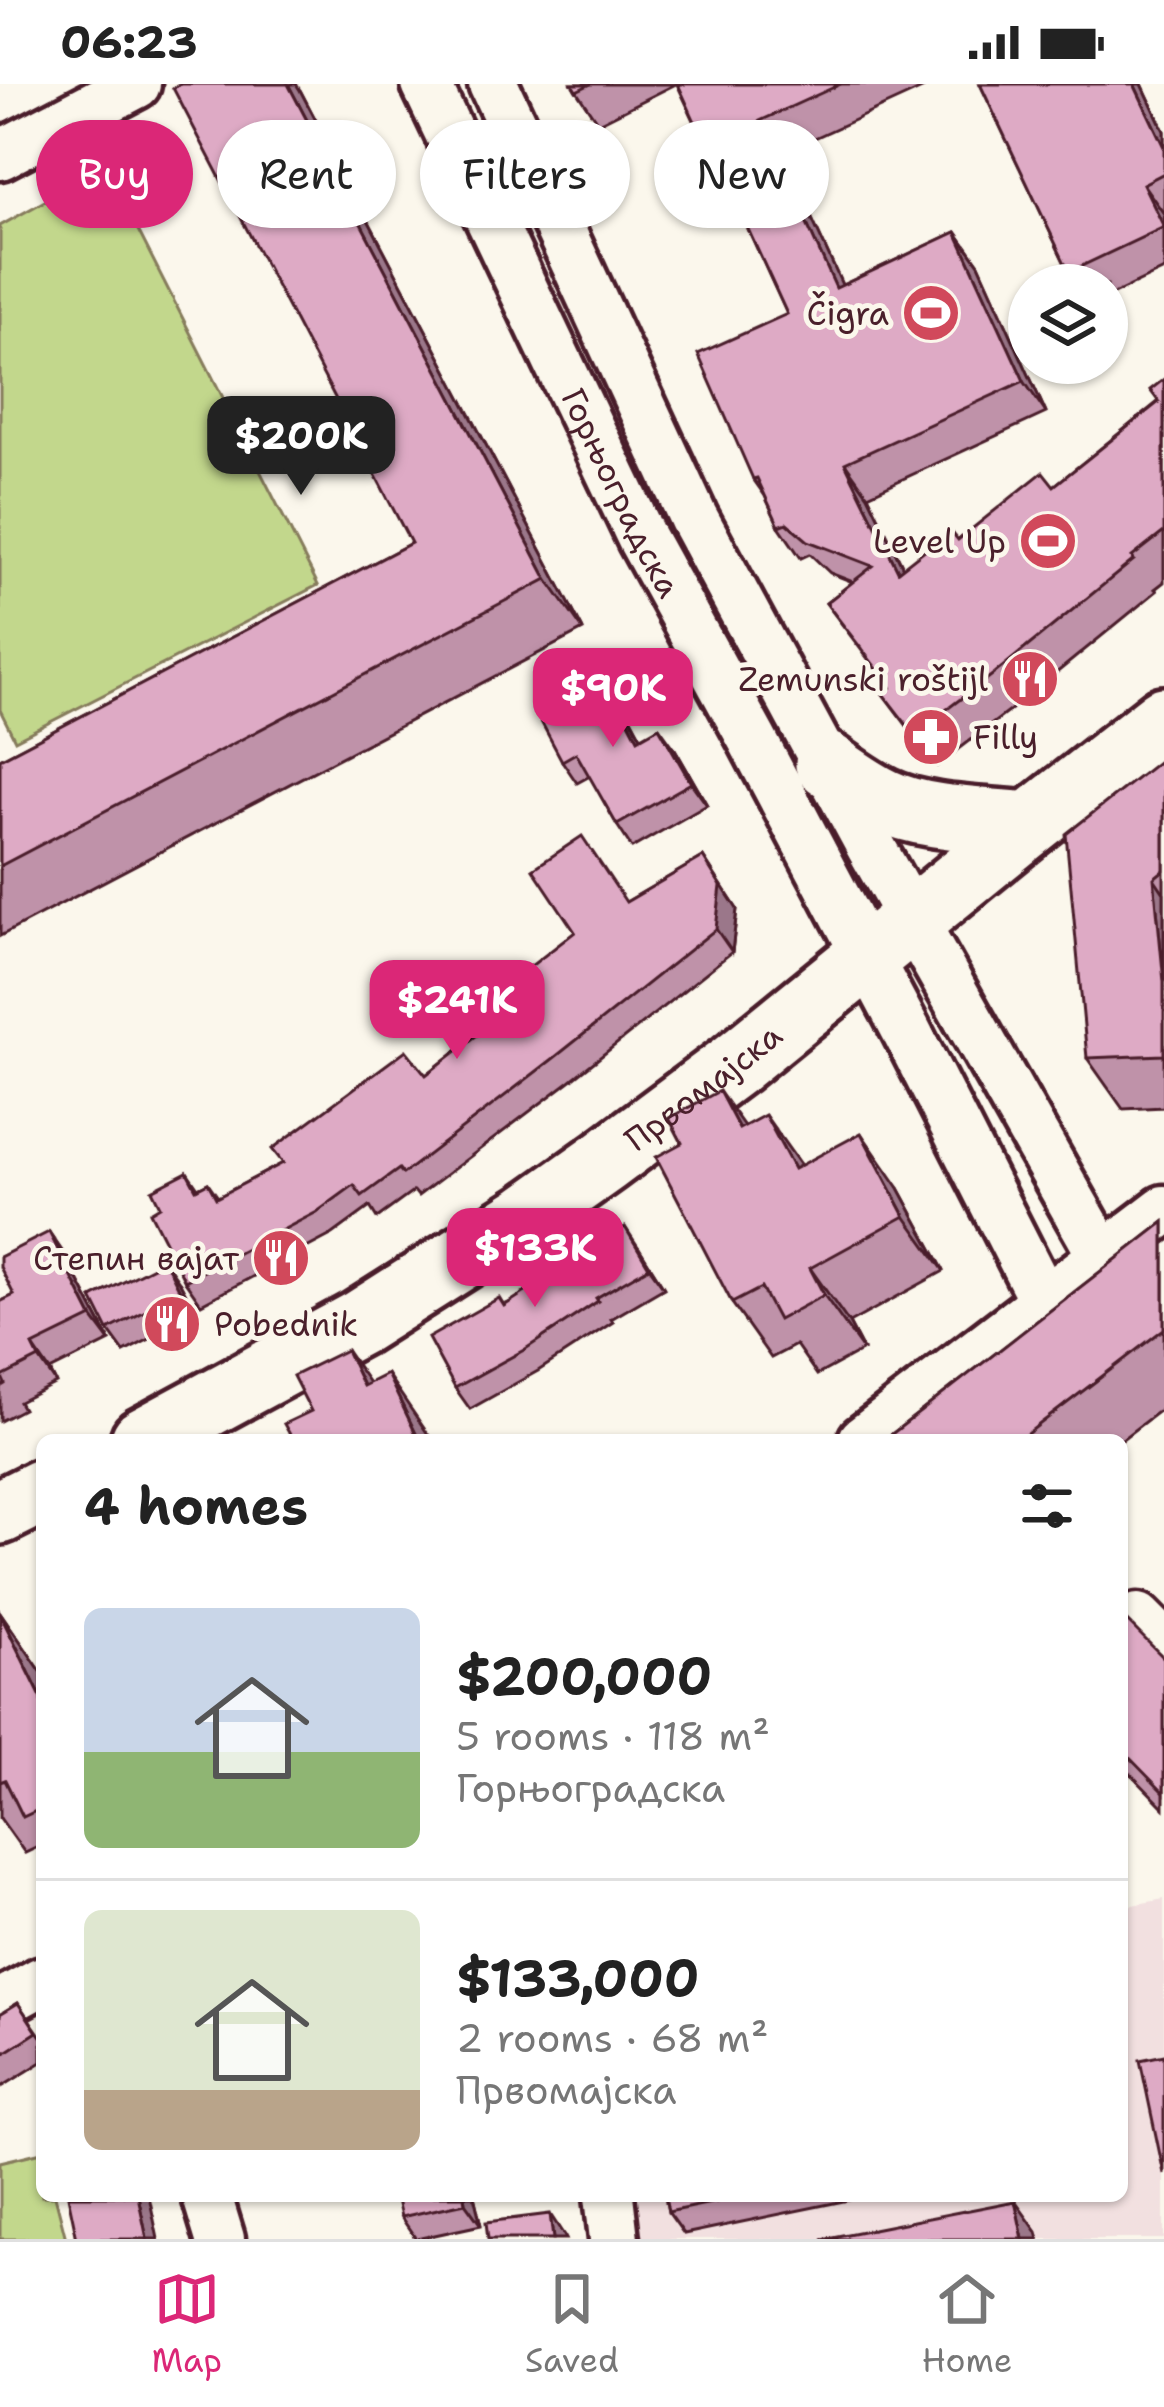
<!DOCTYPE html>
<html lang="en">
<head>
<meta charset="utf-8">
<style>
  :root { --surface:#fff; --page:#f2f2f2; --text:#222; --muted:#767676; --line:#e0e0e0; --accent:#db2777 }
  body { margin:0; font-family:"Shantell Sans",sans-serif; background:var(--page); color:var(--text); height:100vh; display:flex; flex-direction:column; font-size:45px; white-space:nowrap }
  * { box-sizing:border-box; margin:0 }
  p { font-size:39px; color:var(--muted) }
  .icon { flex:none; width:66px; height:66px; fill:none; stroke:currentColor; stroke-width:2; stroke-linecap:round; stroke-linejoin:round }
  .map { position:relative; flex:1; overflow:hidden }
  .panel { position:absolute; left:36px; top:1350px; width:1092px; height:768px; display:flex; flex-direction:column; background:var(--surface); border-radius:18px; box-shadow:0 3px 9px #0004 }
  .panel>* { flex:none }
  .hud { position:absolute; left:36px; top:36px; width:1092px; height:108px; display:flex; gap:24px }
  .fabs { position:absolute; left:1008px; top:180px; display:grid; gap:24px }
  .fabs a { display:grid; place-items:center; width:120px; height:120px; border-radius:50%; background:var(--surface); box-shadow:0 3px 9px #0004; font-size:60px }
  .price { position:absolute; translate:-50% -102px; padding:0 27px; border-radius:24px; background:var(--accent); color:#fff; font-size:39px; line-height:78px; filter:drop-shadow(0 3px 6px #0008) }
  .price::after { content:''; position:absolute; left:50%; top:72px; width:36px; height:27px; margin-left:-18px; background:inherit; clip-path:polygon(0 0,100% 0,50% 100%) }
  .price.selected { background:#222; color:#fff }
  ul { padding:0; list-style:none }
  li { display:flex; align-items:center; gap:36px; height:300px; padding:0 48px }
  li+li { border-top:3px solid var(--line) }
  li span { display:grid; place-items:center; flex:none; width:336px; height:240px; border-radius:18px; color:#555 }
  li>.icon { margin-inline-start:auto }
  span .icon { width:144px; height:144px; fill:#fffc; stroke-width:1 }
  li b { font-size:51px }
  h2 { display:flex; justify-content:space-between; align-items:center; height:144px; padding:0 48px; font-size:51px }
  .pill { padding:0 42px; border-radius:54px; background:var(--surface); box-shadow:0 3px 9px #0004; font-size:42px; line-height:108px }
  .pill.selected { background:var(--accent); color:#fff }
  .status { display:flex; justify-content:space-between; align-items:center; height:84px; padding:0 60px; background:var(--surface); direction:ltr }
  .status svg { height:33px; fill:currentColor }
  .tabs { display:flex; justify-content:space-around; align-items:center; height:168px; border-top:3px solid var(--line); background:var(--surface); font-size:33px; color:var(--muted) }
  .tabs a { display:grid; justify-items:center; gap:6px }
  .tabs .selected { color:var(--accent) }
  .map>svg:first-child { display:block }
  .built { fill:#f2e0e0 }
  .green { fill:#c2d78c; stroke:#867b5c; stroke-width:3 }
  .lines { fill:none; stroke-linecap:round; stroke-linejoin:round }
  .minor-casing { stroke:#4a1f2b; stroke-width:57 }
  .major-casing { stroke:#4a1f2b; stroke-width:72 }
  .minor { stroke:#fbf7ec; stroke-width:48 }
  .major { stroke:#fbf7ec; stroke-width:63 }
  .wall { fill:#bf92a9; stroke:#4a1f2b; stroke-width:3 }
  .shaded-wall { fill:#9b778a; stroke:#4a1f2b; stroke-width:3 }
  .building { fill:#deaac5; stroke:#4a1f2b; stroke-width:3 }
  .labels { text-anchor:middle; stroke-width:10; stroke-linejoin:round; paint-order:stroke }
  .poi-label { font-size:33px; fill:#4a1f2b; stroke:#fbf7ec; text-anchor:end }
  .street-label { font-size:33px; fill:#4a1f2b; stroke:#fbf7ec }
</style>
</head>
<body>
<div class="status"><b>06:23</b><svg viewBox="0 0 49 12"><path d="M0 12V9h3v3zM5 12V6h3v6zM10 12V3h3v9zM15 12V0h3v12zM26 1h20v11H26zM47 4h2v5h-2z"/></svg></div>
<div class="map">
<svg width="1164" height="2155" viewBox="0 0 1164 2155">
  <rect width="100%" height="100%" fill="#fbf7ec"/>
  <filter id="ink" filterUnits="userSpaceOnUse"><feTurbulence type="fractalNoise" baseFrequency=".00833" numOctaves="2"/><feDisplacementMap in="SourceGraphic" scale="24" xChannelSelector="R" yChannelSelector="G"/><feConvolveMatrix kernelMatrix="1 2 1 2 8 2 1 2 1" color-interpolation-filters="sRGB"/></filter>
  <g filter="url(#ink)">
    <polygon class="built" points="1164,1815 1164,2155 634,2155 627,2112 1122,2112 1122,1823"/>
    <g class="green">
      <polygon points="106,83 318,501 15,656 0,626 0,142"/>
      <polygon points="42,2068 42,2112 55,2112 66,2155 0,2155 0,2078"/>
    </g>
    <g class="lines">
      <g class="minor-casing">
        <g id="minor">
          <path id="s1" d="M426,0L642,455L752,655L906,946L1044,1217"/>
          <polyline points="493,0 693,433 871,763 1103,1173"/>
          <polyline points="0,71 136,0"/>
          <polyline points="863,1356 1164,1126"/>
          <polyline points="1138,1534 1164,1560"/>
          <polyline points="0,1920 42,1897"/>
          <polyline points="207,2112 220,2155"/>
          <polyline points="609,2112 614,2155"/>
        </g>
      </g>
      <g class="major-casing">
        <g id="major">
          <path d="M827,680C845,693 863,706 883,716C924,736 984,735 1030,740"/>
          <path id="s2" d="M143,1356L359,1239L529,1131L605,1077L735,980L1030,740L1164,635"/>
          <polyline points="0,1428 42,1407"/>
        </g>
      </g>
      <use href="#minor" class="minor"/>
      <use href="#major" class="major"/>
    </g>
    <g class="wall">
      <polygon points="572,0 676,0 598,39"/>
      <polygon points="677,0 933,0 782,69 842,201 956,148 979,180 1046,329 868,411 903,483 958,456 1054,402 1158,318 1164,295 1164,498 1155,505 1157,507 1017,621 937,682 883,610 890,604 826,519 853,498 830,489 810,470 801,474 779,442 765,412 753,395 787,230 717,77 706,62"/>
      <polygon points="980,0 1142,0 1164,47 1164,186 1107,213 1107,201 1078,201 1069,188"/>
      <polygon points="300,6 583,546 0,852 0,675 411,459"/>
      <polygon points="620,614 641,653 675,665 707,721 632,764 617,741 590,692 577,699 562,677"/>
      <polygon points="1164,673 1164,1023 1123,1025 1087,974"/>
      <polygon points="703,773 737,825 732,868 570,997 418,1112 414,1107 377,1134 370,1123 333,1150 201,1220 185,1197 160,1122 187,1088 198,1104 208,1099 218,1113 283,1079 426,991 512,923 500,906 626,818"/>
      <polygon points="744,1042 801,1081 899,1104 944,1187 849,1239 863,1266 817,1291 796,1261 771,1274 732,1219"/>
      <polygon points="1164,1138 1164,1323 1121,1356 884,1356"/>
      <polygon points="49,1148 66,1173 110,1257 50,1287 56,1299 19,1318 23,1325 0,1337 0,1218 14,1211"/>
      <polygon points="639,1164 664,1204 611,1235 613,1238 538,1287 470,1325 455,1304 504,1221"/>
      <polygon points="180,1199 197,1231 124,1268 108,1246"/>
      <polygon points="0,1528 42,1589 42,1761 25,1769 0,1734"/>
      <polygon points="1122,1535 1164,1574 1164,1724 1122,1681"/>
      <polygon points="18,1919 42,1954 42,1978 0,2004 0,1930"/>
      <polygon points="474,2112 481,2141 416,2155 401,2133"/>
      <polygon points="665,2112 868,2112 684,2150 668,2128"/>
    </g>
    <g class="shaded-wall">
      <polygon points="288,0 296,0 300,6 583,546 547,495"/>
      <polygon points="1134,0 1142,0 1164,47 1164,63"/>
      <polygon points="760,37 782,69 858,236 836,204"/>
      <polygon points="1143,100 1164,130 1164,144"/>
      <polygon points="956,148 979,180 1046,329 1024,297"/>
      <polygon points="845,379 868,411 920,519 898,487"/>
      <polygon points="605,591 620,614 654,677 638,655"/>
      <polygon points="659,643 675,665 707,721 691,699"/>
      <polygon points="703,773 737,825 732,868 716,845"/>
      <polygon points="1154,794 1164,809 1164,898"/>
      <polygon points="719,1007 758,1062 739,1045"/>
      <polygon points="765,1031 804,1086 794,1085"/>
      <polygon points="861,1049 899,1104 944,1187 905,1132"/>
      <polygon points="625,1143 639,1164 664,1204 649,1183"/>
      <polygon points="49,1148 66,1173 110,1257 92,1233"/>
      <polygon points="165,1177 180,1199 197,1231 181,1209"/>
      <polygon points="810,1184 849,1239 863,1266 824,1211"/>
      <polygon points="33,1262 50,1287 56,1299 39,1274"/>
      <polygon points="346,1266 390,1329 363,1302"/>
      <polygon points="387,1290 430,1353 432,1356 419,1356"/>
      <polygon points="0,1528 42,1589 42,1615"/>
      <polygon points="138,2112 149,2112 158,2155 147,2155"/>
      <polygon points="464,2112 474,2112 481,2141 465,2119"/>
      <polygon points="1015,2117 1037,2148 1039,2155 1023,2155"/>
      <polygon points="550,2130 565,2153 566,2155 553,2155"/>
    </g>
    <g class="building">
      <polygon points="181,0 288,0 547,495 0,782 0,675 411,459 173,4"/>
      <polygon points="572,0 591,0 576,7"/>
      <polygon points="678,0 841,0 760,37 836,204 956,148 1024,297 845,379 898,487 950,446 958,456 1043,388 1054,402 1159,318 1150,306 1164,295 1164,448 1132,473 1134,476 995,589 914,650 883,610 891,603 826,519 873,482 808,457 787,439 779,442 757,394 753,395 698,270 787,230 709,60 706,62"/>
      <polygon points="980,0 1134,0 1164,63 1164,89 1143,100 1164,143 1069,188"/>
      <polygon points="605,591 638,655 659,643 691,699 617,741 576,669 562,677 536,628"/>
      <polygon points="1164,673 1164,786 1154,794 1164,898 1164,971 1087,974 1066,750"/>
      <polygon points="582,752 626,818 703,773 721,802 716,845 554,974 403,1090 399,1085 362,1112 354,1101 317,1128 185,1197 150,1128 160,1122 152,1106 187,1088 196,1105 208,1099 216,1114 283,1079 272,1065 406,966 426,991 513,923 500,906 575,848 533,785"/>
      <polygon points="719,1007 739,1045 765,1031 794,1085 861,1049 905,1132 810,1184 824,1211 778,1236 761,1204 732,1219 656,1073 682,1059 669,1034"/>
      <polygon points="1164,1138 1164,1245 1019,1356 884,1356"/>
      <polygon points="625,1143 649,1183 596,1214 598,1217 524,1266 455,1304 428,1254 499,1214 504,1222"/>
      <polygon points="49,1148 92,1233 33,1262 39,1274 2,1293 5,1300 0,1303 0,1218 14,1211 0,1183 0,1173"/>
      <polygon points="165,1177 181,1209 108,1246 92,1214"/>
      <polygon points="346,1266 363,1302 387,1290 419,1356 293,1356 284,1340 311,1327 293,1292"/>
      <polygon points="0,1530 42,1615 42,1724 23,1733 5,1696 0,1698"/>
      <polygon points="1122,1535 1127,1537 1164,1574 1164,1709 1122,1666"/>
      <polygon points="18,1919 37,1948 0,1972 0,1930"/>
      <polygon points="1164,1971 1164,2090 1140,1976"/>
      <polygon points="68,2112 138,2112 147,2155 77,2155"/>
      <polygon points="396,2112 464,2112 465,2119 401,2133"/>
      <polygon points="665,2112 745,2112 668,2128"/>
      <polygon points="1015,2117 1023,2155 822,2155"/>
      <polygon points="550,2130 553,2155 488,2155 486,2138"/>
    </g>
  </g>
  <defs>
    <g id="stadium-disc" transform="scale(3)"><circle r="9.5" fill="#d1495b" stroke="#fbf7ec"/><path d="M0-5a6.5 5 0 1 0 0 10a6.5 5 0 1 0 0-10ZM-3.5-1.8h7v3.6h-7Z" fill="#fff"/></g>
    <g id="restaurant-disc" transform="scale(3)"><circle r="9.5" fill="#d1495b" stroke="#fbf7ec"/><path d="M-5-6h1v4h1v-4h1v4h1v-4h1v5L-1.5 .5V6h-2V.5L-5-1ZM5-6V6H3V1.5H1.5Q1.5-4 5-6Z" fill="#fff"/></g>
    <g id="pharmacy-disc" transform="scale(3)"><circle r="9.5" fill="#d1495b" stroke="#fbf7ec"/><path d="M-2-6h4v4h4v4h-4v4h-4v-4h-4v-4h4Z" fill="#fff"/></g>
  </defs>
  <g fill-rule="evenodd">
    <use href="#stadium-disc" x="931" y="229"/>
    <use href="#stadium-disc" x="1048" y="457"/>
    <use href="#restaurant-disc" x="1030" y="595"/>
    <use href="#pharmacy-disc" x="931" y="653"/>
    <use href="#restaurant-disc" x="281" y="1174"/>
    <use href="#restaurant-disc" x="172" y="1240"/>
  </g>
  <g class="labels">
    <g class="poi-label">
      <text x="889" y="241">Čigra</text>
      <text x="1006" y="469">Level Up</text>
      <text x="988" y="607">Zemunski roštijl</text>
      <text x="973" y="665" text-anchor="start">Filly</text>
      <text x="239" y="1186">Степин вајат</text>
      <text x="214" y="1252" text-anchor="start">Pobednik</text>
    </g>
    <g class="street-label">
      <text dy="12" stroke="none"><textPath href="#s1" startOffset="453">Горњоградска</textPath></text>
      <text dy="12" stroke="none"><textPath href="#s2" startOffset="663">Првомајска</textPath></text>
    </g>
  </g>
</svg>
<div class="fabs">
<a><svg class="icon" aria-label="layers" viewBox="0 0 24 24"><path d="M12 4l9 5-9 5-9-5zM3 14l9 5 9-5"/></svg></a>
</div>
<b class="price selected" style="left:301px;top:414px">$200K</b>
<b class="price" style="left:613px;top:666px">$90K</b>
<b class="price" style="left:457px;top:978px">$241K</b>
<b class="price" style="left:535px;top:1226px">$133K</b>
<div class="hud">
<a class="pill selected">Buy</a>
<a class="pill">Rent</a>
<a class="pill">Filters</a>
<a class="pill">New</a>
</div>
<section class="panel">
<h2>4 homes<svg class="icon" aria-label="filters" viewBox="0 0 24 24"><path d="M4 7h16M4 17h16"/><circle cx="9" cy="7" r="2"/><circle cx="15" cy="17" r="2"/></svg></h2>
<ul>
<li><span style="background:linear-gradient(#c9d6e8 60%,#8fb573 0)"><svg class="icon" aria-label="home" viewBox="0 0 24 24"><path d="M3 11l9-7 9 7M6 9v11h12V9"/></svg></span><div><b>$200,000</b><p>5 rooms · 118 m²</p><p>Горњоградска</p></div></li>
<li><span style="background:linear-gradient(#dfe7d0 75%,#b9a48a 0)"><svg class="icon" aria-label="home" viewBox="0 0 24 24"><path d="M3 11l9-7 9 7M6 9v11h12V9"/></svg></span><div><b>$133,000</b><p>2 rooms · 68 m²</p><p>Првомајска</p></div></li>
</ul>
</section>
</div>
<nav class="tabs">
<a class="selected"><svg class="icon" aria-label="map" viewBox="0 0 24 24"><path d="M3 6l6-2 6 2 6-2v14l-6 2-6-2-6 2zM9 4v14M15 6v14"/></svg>Map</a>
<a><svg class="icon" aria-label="saved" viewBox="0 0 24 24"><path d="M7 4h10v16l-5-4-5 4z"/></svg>Saved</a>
<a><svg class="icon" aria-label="home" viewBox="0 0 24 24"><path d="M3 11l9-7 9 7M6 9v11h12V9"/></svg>Home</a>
</nav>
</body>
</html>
